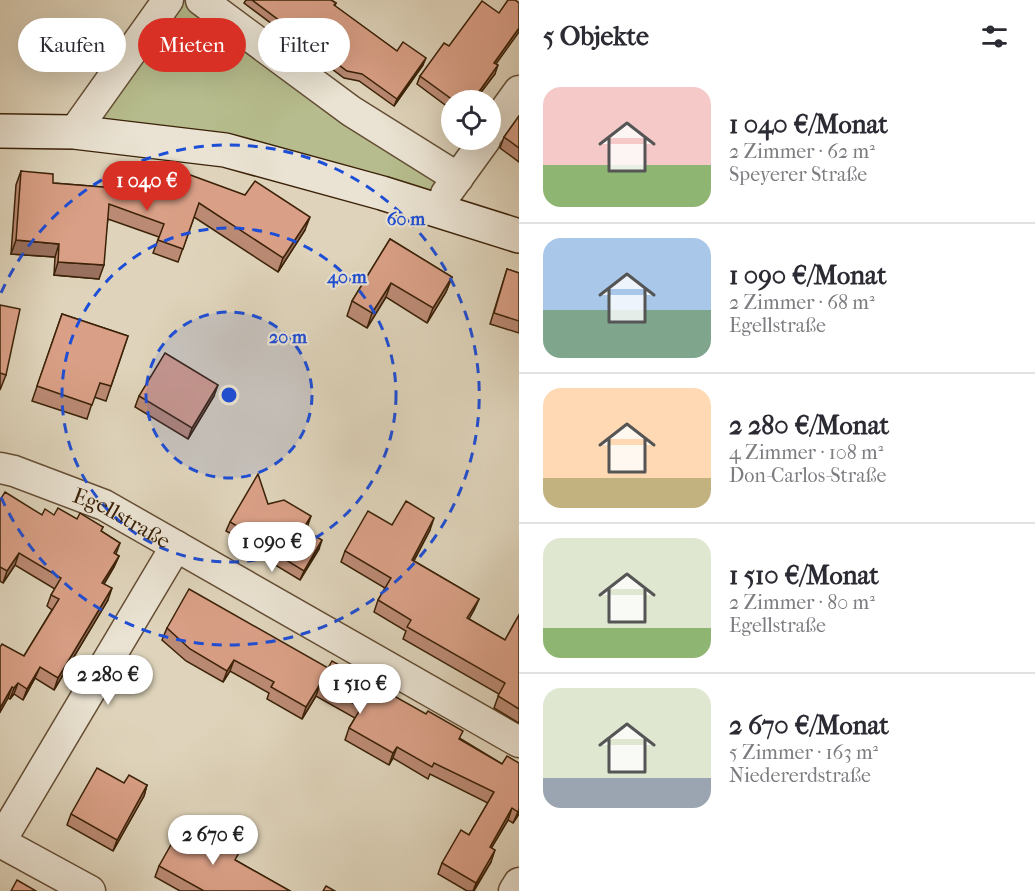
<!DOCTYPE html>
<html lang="de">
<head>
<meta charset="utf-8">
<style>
  :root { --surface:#fff; --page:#f7f7f7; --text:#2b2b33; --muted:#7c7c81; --line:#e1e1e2; --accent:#d93025 }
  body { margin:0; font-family:"IM FELL French Canon",serif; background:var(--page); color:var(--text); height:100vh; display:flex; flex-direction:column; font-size:22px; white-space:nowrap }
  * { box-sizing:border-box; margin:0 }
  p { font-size:20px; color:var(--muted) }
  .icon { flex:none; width:33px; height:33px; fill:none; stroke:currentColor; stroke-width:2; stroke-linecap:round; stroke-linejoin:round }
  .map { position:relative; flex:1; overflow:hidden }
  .side { display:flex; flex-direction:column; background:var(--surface); width:516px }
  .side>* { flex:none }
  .top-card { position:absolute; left:18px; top:18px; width:411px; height:54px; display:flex; gap:12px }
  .buttons { position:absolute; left:441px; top:90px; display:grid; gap:12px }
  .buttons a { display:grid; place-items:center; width:60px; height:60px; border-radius:50%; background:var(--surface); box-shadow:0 6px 24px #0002; font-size:30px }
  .price { position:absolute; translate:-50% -51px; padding:0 14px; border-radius:21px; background:#fff; color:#222; font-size:20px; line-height:39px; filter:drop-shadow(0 2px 3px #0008) }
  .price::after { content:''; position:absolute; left:50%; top:36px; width:18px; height:14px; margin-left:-9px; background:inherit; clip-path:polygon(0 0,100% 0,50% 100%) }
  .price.active { background:var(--accent); color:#fff }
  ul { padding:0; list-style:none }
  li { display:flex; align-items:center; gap:18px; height:150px; padding:0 24px }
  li+li { border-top:2px solid var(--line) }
  li span { display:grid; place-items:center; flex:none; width:168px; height:120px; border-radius:18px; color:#555 }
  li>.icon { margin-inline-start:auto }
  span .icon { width:72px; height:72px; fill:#fffc; stroke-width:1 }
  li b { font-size:26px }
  h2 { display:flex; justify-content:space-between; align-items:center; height:72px; padding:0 24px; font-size:26px }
  .tag { padding:0 21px; border-radius:27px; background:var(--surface); box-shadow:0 6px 24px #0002; font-size:21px; line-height:54px }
  .tag.active { background:var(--accent); color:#fff }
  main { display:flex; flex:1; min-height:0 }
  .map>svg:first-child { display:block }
  .green { fill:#b6bc8d; stroke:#786f4a; stroke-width:1.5 }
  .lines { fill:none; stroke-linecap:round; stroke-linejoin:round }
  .street-casing { stroke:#644e35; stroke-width:33 }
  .secondary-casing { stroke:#3b2208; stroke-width:36 }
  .street { stroke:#eae3d3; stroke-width:30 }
  .secondary { stroke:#eae3d3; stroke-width:33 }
  .wall { fill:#bb8a74; stroke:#3b2208; stroke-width:1.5 }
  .shaded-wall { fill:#99705e; stroke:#3b2208; stroke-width:1.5 }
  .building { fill:#daa087; stroke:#3b2208; stroke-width:1.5 }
  .ring { fill:none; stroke:#1d4ed8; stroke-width:3; stroke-dasharray:10 8 }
  .labels { text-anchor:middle; stroke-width:4.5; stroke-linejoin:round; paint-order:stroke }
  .street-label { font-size:22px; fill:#3b2208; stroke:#eae3d3 }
  .centre { fill:#1d4ed8; stroke:#eae3d3; stroke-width:3 }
  .ring-label { font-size:18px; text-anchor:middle; font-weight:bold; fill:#1d4ed8; stroke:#eae3d3; stroke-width:4.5; stroke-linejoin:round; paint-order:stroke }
</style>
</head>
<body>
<main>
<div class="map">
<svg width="519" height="891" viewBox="0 0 519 891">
  <rect width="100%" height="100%" fill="#dfd4bb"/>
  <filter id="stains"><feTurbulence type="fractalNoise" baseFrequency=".00333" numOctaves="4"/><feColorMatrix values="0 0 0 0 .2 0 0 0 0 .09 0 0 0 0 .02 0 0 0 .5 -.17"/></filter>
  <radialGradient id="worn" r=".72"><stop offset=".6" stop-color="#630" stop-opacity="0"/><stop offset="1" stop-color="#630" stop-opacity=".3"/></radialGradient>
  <polygon class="green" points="178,0 187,0 446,180 433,200 89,125"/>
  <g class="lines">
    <g class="street-casing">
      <g id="street">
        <polyline points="201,0 351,111 458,178"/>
        <polyline points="490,131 519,91"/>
        <polyline points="74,132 168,0"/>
        <polyline points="446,194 485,140"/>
        <path id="s1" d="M0,468L14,471L104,505L519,742"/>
        <polyline points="0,842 176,546"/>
        <polyline points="0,842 90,891"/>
        <polyline points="514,891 519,883"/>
      </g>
    </g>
    <g class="secondary-casing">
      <polyline id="secondary" points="0,131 74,132 225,150 382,193 519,236"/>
    </g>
    <use href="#street" class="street"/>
    <use href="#secondary" class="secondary"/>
  </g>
  <g class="wall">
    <polygon points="246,0 331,0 336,3 335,6 397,51 423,65 394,106 359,81 344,78 244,3"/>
    <polygon points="449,46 496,64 495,74 475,100 466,99 465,100 452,100 452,110 417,84 420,76"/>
    <polygon points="519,116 519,162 500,148 504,137"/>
    <polygon points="137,163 305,230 278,272 194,217 178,262 153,253 159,237 108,219 99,279 54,275 55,257 11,254 16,185 21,171 53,183 128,189"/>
    <polygon points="390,239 452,277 446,292 427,323 386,297 367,328 347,316 352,301"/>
    <polygon points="507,269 519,273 519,333 490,324"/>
    <polygon points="0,305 6,375 0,390"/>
    <polygon points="62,314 128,336 106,401 94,397 87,419 32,401"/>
    <polygon points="139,396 214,396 188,439 135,407"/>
    <polygon points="0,500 42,515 54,515 77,519 103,527 101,531 120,543 116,554 119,556 114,567 104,584 108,600 54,690 35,678 23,700 14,694 10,699 8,698 0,712 0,647 24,656 52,610 47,606 51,595 55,589 15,565 3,583 0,581"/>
    <polygon points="268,504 308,525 305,530 319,549 300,580 247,548 245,542 226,531 230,522"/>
    <polygon points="392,525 430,530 414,561 479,599 474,610 469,619 505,640 519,615 519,723 494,708 499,694 403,639 406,631 374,612 378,600 385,588 341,562 345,551"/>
    <polygon points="167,628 328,668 461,739 502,764 519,763 519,814 513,823 508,820 491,848 491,862 474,891 467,891 438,874 442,863 469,835 488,803 430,774 428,779 393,758 389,765 345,740 349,728 355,718 316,696 302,719 267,699 269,693 230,671 223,682 186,661 162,640"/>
    <polygon points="124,783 147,785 144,796 113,851 67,825 71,814"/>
    <polygon points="237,861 290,891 180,891 155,877 159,866"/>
  </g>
  <g class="shaded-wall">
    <polygon points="519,28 519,32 491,71 494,63"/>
    <polygon points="426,58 423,65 394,106 397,99"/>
    <polygon points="498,65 495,74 475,100 478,93"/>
    <polygon points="469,91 466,99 465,100 461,100"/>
    <polygon points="310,217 305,230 278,272 283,258"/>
    <polygon points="16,240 59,244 55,257 11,254"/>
    <polygon points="58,262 104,265 99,279 54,275"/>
    <polygon points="452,277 446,292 427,323 433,308"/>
    <polygon points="391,283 386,297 367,328 372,313"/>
    <polygon points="218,385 214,396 188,439 192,428"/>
    <polygon points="311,516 308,525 300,538 303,529"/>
    <polygon points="434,518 430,530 408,571 412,560"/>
    <polygon points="322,540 319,549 300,580 304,571"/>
    <polygon points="19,553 15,565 3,583 7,571"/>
    <polygon points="119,556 114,567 98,594 102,583"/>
    <polygon points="112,588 108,600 54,690 58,678"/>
    <polygon points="479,599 474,610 463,630 467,618"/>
    <polygon points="234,660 230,671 223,682 227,671"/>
    <polygon points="40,667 35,678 23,700 27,689"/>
    <polygon points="18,683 14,694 10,699 14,688"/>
    <polygon points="320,684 316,696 302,719 306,707"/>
    <polygon points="12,687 8,698 0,712 0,708"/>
    <polygon points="397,747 393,758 389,765 393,753"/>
    <polygon points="147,785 144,796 113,851 117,840"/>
    <polygon points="512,808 508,820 485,859 490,847"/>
    <polygon points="519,809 519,814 513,823 518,812"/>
    <polygon points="495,850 491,862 473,891 476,883"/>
  </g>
  <g class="building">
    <polygon points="252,0 331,0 336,3 334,5 397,51 403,42 426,58 397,99 362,74 347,71"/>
    <polygon points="508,0 515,0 519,3 519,28 494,63 498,65 478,93 469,91 461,100 453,100 420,76 444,43 449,46 482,1 499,13"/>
    <polygon points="519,116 519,148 504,137"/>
    <polygon points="137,163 172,176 174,169 245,195 255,181 310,217 283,258 199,203 183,249 158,240 164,224 109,204 104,265 58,262 59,244 16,240 21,171 53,174 53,183 128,189"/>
    <polygon points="390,239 452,277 433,308 391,283 372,313 352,301"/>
    <polygon points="507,269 519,273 519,321 494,313"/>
    <polygon points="0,305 20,309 6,375 0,373"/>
    <polygon points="62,314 128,336 111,386 100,383 92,405 37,386"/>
    <polygon points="165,353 218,385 192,428 139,396"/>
    <polygon points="258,474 268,504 284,500 311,516 303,529 322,540 304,571 250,538 249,533 230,522"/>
    <polygon points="5,492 42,515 45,509 54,515 58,508 77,519 80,513 103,527 101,531 120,543 114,553 119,556 102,583 112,588 58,678 40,667 27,689 18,683 14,688 12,687 0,708 0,647 2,644 24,656 59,599 51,595 61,578 19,553 7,571 0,567 0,500"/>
    <polygon points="406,501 434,518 412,560 479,599 467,618 505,640 519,615 519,709 498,696 505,683 407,627 411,620 378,600 391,578 345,551 368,511 392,525"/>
    <polygon points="189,589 328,668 332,661 426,714 428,711 463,731 459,739 502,764 507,756 519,763 519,809 518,812 512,808 490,847 495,850 476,883 442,863 461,830 469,835 494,792 434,763 432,767 397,747 393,753 349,728 361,708 320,684 306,707 271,687 274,682 234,660 227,671 190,649 167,628"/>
    <polygon points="97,768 124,783 129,775 147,785 117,840 71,814"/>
    <polygon points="181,827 216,847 221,838 241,849 235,860 290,891 204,891 159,866"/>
    <polygon points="17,880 36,891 11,891"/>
    <polygon points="326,886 335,891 323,891"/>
  </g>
  <circle cx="229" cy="395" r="83" fill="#1d4ed8" fill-opacity=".12"/>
  <g class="ring">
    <circle cx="229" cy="395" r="83"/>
    <circle cx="229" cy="395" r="167"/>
    <path d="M1 293A250 250 0 1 1 1 497"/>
  </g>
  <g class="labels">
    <g class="street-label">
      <text dy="8" stroke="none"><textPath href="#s1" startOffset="132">Egellstraße</textPath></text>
    </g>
  </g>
  <circle cx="229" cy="395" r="9" class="centre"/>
  <g class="ring-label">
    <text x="406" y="225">60 m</text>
    <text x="347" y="283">40 m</text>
    <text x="288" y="343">20 m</text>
  </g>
  <rect width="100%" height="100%" filter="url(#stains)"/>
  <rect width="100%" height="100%" fill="url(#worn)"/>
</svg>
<div class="buttons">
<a><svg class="icon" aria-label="locate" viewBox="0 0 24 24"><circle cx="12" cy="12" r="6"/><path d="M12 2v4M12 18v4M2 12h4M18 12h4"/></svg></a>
</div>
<b class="price active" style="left:147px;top:212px">1 040 €</b>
<b class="price" style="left:272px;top:573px">1 090 €</b>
<b class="price" style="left:108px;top:706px">2 280 €</b>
<b class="price" style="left:360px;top:715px">1 510 €</b>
<b class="price" style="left:213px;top:866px">2 670 €</b>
<div class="top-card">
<a class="tag">Kaufen</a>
<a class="tag active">Mieten</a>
<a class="tag">Filter</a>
</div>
</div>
<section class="side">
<h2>5 Objekte<svg class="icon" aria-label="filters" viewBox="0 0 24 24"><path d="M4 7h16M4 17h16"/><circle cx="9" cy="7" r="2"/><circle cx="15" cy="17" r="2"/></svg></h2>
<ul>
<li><span style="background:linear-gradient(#f6c9c9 65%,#8fb573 0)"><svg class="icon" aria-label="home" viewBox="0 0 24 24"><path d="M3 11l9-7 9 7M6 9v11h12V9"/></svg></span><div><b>1 040 €/Monat</b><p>2 Zimmer · 62 m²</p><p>Speyerer Straße</p></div></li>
<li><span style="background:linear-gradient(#a9c7e8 60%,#7fa58c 0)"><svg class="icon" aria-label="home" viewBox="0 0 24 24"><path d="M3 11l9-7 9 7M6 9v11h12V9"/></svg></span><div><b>1 090 €/Monat</b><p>2 Zimmer · 68 m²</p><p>Egellstraße</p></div></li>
<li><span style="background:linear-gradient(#ffd9b3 75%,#c2b280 0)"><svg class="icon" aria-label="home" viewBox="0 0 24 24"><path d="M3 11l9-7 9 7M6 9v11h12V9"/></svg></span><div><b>2 280 €/Monat</b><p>4 Zimmer · 108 m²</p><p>Don-Carlos-Straße</p></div></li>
<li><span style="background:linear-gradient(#dfe7d0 75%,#8fb573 0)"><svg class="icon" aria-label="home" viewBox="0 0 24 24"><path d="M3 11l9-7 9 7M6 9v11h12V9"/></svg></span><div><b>1 510 €/Monat</b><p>2 Zimmer · 80 m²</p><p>Egellstraße</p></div></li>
<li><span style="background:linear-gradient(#dfe7d0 75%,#9aa5b1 0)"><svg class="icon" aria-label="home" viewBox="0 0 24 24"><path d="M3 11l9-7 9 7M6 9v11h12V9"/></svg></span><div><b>2 670 €/Monat</b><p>5 Zimmer · 163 m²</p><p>Niedererdstraße</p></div></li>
</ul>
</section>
</main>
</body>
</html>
